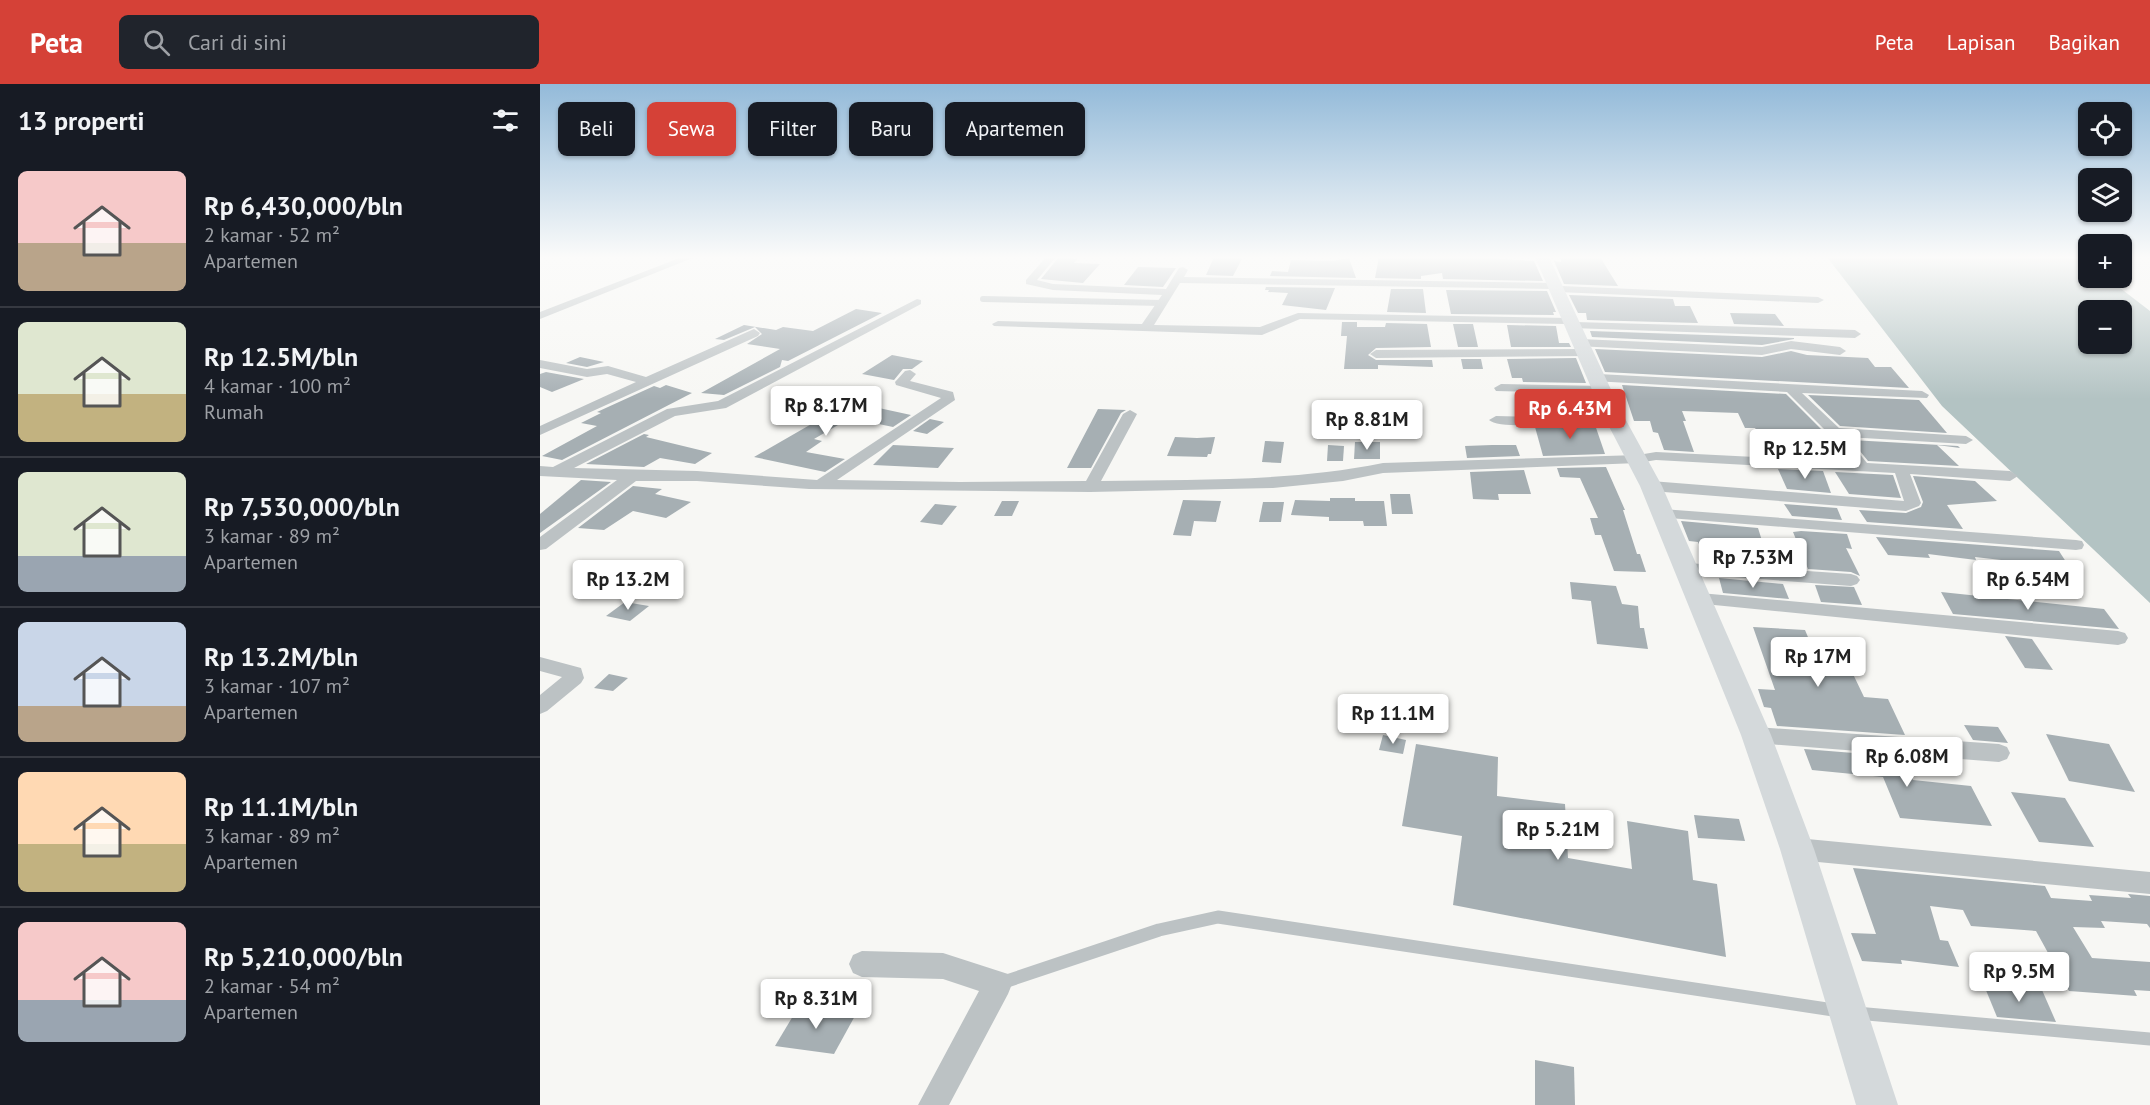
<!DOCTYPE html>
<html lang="id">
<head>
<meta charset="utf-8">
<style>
  :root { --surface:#171b24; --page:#20242c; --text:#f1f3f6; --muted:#9ea1a6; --line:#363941; --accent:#d54137 }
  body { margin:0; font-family:"PT Sans",sans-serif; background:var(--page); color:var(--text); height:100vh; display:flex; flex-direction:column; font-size:22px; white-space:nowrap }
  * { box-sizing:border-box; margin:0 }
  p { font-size:20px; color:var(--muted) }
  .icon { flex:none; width:33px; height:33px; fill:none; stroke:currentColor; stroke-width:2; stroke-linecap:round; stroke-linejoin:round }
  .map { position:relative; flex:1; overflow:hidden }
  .sheet { display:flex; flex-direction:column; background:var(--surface); width:540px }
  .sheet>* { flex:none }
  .guide { position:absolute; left:18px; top:18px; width:570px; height:54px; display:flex; gap:12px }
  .fabs { position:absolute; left:1538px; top:18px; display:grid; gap:12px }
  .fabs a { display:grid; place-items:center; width:54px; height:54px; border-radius:9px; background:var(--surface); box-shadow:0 2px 4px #0004; font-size:30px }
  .price { position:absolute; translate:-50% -51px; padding:0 14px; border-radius:6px; background:#fff; color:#222; font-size:20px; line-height:39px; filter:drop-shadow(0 2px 3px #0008) }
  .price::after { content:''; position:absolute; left:50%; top:36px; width:18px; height:14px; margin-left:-9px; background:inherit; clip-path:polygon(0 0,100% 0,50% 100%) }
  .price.active { background:var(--accent); color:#fff }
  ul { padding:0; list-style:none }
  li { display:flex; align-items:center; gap:18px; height:150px; padding:0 18px }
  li+li { border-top:2px solid var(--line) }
  li span { display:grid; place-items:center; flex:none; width:168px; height:120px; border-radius:9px; color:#555 }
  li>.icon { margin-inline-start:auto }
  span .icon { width:72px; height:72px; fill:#fffc; stroke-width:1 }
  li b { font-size:26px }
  h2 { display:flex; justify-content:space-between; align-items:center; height:72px; padding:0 18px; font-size:26px }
  .chip { padding:0 21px; border-radius:9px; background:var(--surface); box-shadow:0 2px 4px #0004; font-size:21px; line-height:54px }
  .chip.active { background:var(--accent); color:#fff }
  header { display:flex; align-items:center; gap:36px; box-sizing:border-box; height:84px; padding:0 30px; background:var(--accent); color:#fff }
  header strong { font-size:28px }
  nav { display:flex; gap:33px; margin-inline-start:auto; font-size:21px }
  .search { width:420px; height:54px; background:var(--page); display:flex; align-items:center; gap:15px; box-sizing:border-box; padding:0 21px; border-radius:9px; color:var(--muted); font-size:22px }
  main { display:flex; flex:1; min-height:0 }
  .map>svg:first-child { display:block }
  .water { fill:#b3c3c3; fill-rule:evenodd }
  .building { fill:#a6afb3 }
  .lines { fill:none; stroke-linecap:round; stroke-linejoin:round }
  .lane-far1 { stroke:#bcc2c4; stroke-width:6 }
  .lane { stroke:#bcc2c4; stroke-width:13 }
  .street { fill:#bcc2c4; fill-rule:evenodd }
  .secondary { fill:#d4d9db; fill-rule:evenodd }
</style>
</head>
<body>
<header>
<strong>Peta</strong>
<div class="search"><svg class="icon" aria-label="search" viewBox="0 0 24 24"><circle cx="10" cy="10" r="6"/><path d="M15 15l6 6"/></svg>Cari di sini</div>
<nav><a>Peta</a><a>Lapisan</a><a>Bagikan</a></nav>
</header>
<main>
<section class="sheet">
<h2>13 properti<svg class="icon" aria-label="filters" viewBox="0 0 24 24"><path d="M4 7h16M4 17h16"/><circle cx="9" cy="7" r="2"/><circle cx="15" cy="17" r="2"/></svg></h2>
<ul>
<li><span style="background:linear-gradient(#f6c9c9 60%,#b9a48a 0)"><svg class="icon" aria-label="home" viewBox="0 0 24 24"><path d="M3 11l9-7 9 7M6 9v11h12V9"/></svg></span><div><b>Rp 6,430,000/bln</b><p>2 kamar · 52 m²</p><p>Apartemen</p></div></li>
<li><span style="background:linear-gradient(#dfe7d0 60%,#c2b280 0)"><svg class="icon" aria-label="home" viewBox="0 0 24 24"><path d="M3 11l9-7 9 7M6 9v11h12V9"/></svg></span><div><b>Rp 12.5M/bln</b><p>4 kamar · 100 m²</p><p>Rumah</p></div></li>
<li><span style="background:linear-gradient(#dfe7d0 70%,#9aa5b1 0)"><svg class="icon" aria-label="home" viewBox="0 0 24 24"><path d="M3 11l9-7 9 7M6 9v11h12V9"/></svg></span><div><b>Rp 7,530,000/bln</b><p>3 kamar · 89 m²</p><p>Apartemen</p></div></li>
<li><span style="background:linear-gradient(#c9d6e8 70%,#b9a48a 0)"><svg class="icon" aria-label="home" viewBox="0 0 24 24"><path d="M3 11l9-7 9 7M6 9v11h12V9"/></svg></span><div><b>Rp 13.2M/bln</b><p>3 kamar · 107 m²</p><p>Apartemen</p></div></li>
<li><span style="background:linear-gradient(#ffd9b3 60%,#c2b280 0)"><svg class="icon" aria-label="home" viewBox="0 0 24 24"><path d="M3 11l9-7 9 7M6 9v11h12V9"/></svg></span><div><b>Rp 11.1M/bln</b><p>3 kamar · 89 m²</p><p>Apartemen</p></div></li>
<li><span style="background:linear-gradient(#f6c9c9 65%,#9aa5b1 0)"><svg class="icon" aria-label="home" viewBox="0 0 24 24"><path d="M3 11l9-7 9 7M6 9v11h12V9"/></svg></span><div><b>Rp 5,210,000/bln</b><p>2 kamar · 54 m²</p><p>Apartemen</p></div></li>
</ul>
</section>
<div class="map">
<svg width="1610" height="1021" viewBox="0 0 1610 1021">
  <rect width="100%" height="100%" fill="#f7f7f4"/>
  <path class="water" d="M1287,173H1539L1548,179V194H1567L1610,227V519L1402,322ZM1548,226H1581V260H1548Z"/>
  <g class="building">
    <polygon points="674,173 703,173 693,192 666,191"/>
    <polygon points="839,173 960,173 960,175 994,177 1003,197 903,195 902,189 881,192 881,195 835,194"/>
    <polygon points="1021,173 1060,173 1078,202 1024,200 1014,177 1021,178"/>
    <polygon points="518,174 537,175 534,179 560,180 543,199 501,195"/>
    <polygon points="809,174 816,194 730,192 732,187 748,188 751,176 793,177"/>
    <polygon points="598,183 636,184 623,203 584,201"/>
    <polygon points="726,203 795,204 786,226 742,221 748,209 728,208 729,206 725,206"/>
    <polygon points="851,205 883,205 886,229 847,228"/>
    <polygon points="906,206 1007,207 1016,228 1013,228 1014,231 911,230"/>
    <polygon points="1029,211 1133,215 1135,222 1150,222 1158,239 1047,236 1046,229 1038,229"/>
    <polygon points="316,225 342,229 248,277 242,276 240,283 184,311 161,309 240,265 207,260 222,250 215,243 184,256 175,255 204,241 236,246 243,243 273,247"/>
    <polygon points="1190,229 1235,230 1244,242 1194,240"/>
    <polygon points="802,238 817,238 817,243 845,243 846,239 887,240 891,263 836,264 828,271 836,276 892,276 893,283 838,281 838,285 804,285 807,252 801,252"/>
    <polygon points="913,240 933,240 938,263 918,263"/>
    <polygon points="967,241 1016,242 1019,259 1029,259 1031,263 971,263"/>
    <polygon points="1050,247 1254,254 1254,255 1222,261 1052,253"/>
    <polygon points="1055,265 1222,273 1251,267 1267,271 1328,274 1335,283 1351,283 1369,304 1065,288"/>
    <polygon points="352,271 383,277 372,285 363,285 354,296 322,290"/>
    <polygon points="40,273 64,278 47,283 26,279"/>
    <polygon points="1036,274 1046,299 983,298 982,294 972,294 967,275"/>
    <polygon points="921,275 941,275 943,285 923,285"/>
    <polygon points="6,288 44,295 12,308 0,303 0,290"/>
    <polygon points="126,301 152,309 22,376 2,372 57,342 41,339 61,329 57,328 114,302 120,304"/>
    <polygon points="1082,301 1246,310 1288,352 1306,375 1232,372 1215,344 1205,344 1198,329 1142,327 1146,337 1143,337 1154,368 1124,366 1118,349 1113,348 1110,337 1094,337"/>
    <polygon points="986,310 1051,312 1056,325 992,331"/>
    <polygon points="1268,311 1379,316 1407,349 1300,342"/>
    <polygon points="316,319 371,331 353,343 310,334 274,355 282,357 266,368 305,375 285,388 214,373 294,327 301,328"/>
    <polygon points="558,325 586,326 581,329 551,384 527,384"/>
    <polygon points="390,335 404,338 387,350 373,347"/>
    <polygon points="1054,338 1065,370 1003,372 995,343"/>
    <polygon points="104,350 109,351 106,353 172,369 155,380 120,374 104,383 46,380"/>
    <polygon points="635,353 657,354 675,353 671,370 668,370 667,373 627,372"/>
    <polygon points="1311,356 1418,362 1420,364 1397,361 1419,382 1328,377"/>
    <polygon points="725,357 744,358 741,379 722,378"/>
    <polygon points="815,358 840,358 840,375 814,375"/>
    <polygon points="353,361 414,364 398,384 333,381"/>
    <polygon points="788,361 804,362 803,377 787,377"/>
    <polygon points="952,361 976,361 980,372 927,374 925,362"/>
    <polygon points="1066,383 1085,426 1083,426 1097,470 1100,470 1106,488 1074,487 1061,451 1055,451 1050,434 1058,434 1040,394 1020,393 1017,384"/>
    <polygon points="1238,385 1283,387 1291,409 1247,405"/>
    <polygon points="984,386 991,410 958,410 959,416 933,415 930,388"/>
    <polygon points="1295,388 1353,391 1361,414 1309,410"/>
    <polygon points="1373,392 1435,397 1457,417 1407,421 1423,445 1327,438 1319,426 1366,429 1381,423 1383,418"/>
    <polygon points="41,396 71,398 0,449 0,430"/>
    <polygon points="93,402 122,405 115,410 151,418 126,434 93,427 64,446 38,444"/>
    <polygon points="850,410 870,410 873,430 852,430"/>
    <polygon points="790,414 815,414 815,417 844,417 847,442 824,442 823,437 789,437 789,433 751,431 755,416 790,417"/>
    <polygon points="643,416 681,417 676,438 654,437 651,452 633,451"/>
    <polygon points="462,417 479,417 472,432 454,432"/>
    <polygon points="723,418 744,418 741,438 719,438"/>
    <polygon points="395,420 417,422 402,441 380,438"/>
    <polygon points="1244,420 1297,424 1302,436 1252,432"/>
    <polygon points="1141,437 1218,444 1230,482 1175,479 1171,466 1161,466 1158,458 1149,457"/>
    <polygon points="1261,447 1307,450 1312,465 1306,464 1320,492 1311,488 1268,485 1253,448"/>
    <polygon points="1336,453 1519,467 1530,484 1435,473 1436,476 1388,470 1390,474 1348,471"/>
    <polygon points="1179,494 1243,500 1249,515 1183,509"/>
    <polygon points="1030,498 1076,502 1082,520 1098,522 1100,544 1104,544 1108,565 1057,560 1051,517 1032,515"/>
    <polygon points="1275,501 1314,503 1322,521 1281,518"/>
    <polygon points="1401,508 1564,525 1579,545 1413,530"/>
    <polygon points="85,518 109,522 90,537 66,532"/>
    <polygon points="1213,543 1265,546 1273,565 1302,567 1324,613 1348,615 1365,651 1237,642 1231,624 1224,623 1218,605 1235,606"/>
    <polygon points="1465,552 1492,555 1513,586 1485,584"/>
    <polygon points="69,590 88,594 73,607 54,604"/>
    <polygon points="1424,641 1458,643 1468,659 1433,656"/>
    <polygon points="1506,650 1569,660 1595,708 1529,697"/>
    <polygon points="843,651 866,656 863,670 839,666"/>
    <polygon points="876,660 958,673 957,712 1025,720 1028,774 1092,785 1087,737 1148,747 1153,796 1177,800 1186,873 913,821 922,752 862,742"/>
    <polygon points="1264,665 1363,673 1373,696 1431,702 1452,742 1360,734 1343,693 1272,686"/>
    <polygon points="1471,708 1525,714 1554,763 1499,758"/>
    <polygon points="1154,731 1199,735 1205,757 1158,754"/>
    <polygon points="1313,784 1505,802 1511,814 1552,817 1549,811 1591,814 1588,810 1610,812 1610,844 1607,840 1561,837 1565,844 1533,843 1552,874 1610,878 1610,907 1594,906 1597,912 1529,907 1496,847 1431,842 1423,826 1390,822 1400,856 1408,857 1419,883 1361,876 1362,880 1322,877 1311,849 1336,850"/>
    <polygon points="1443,899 1502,906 1516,938 1457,933"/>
    <polygon points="259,922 316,930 294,970 235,962"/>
    <polygon points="995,976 1034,983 1035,1021 995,1021"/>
  </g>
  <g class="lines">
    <polyline class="lane-far1" points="443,215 622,219"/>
    <g class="lane">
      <polyline points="461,899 619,846 678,833 1300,927"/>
      <polyline points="1316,929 1610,955"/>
    </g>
    <g class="street">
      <polygon points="142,173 155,173 0,235 0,228"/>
      <polygon points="506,173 516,173 497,196 513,200 626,205 639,184 643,183 648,186 644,193 1016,199 1021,202 1278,213 1284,216 1278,219 1018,208 1013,205 640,199 614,241 720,243 758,229 1030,234 1035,238 1315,246 1321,250 1315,254 1032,244 1027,240 760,235 722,251 454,242 452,240 458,237 602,240 622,211 513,206 486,200 486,196"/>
      <path d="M377,215L381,216V220L186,324L135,332L34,384L157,387L277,396L401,314L356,301L355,298L365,287L370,286L376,290L370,297L413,308L415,316L297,396L420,398L546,397L583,330L590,326L597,330L561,397C656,395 750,398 843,379L1098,371L1116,368L1311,378L1290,351L1247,308L1053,297L1052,294L1053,291L1058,290L1382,307L1389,311L1387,314L1262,309L1299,344L1426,352L1433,356L1426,360L1306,353L1327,379L1470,387L1478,392L1470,397L1370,390L1381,419L1379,422L1366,427L1111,407L1103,402L1111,397L1364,417L1355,389L1116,376L1098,379L843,389L803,397L733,404L550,408L269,405L157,397H96L6,465L0,466V453L77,396L0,392V382L13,383L127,325L178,317Z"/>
      <polygon points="214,245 220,249 218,252 0,351 0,342 96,298 67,290 47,293 0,284 0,276 47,285 68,282 106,293"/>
      <polygon points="1040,255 1222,263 1251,257 1300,263 1306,267 1300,271 1251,265 1222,271 1036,262 1034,259"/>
      <polygon points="1045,265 1051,269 1049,272 836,274 830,270 836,266"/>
      <polygon points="961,300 1063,302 1070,306 1063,310 956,307 954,304"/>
      <path d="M1072,325L1079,329L1077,332C1058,337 961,348 949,336L956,332L1000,333Z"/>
      <polygon points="1122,425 1536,456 1542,457 1544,461 1542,465 1536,466 1116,433 1114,430"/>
      <polygon points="1147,479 1311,490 1317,492 1320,496 1317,500 1311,502 1141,489 1138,485 1141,481"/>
      <polygon points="1160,509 1578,547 1585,549 1588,554 1585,559 1578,561 1154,519 1151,515 1154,511"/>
      <polygon points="0,573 41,584 44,594 41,599 7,627 0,630 0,611 22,593 0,587"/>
      <polygon points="1216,643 1459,660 1467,663 1470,669 1467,675 1459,678 1216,659 1208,657 1205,651 1208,645"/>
      <polygon points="1257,754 1610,788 1610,810 1257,776 1249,772 1245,765 1249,758"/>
      <polygon points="322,867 403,869 468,890 472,900 468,910 409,1021 378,1021 439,907 403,895 322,893 313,889 309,880 313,871"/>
    </g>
    <polygon class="secondary" points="995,173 1009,173 1082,329 1122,402 1231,651 1274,765 1358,1021 1316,1021 1240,765 1201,651 1100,402 1062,329"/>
  </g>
  <linearGradient id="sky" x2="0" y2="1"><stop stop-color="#93bad9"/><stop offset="0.55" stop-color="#fbfbfa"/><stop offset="1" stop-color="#fbfbfa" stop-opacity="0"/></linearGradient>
  <rect width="1610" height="315" fill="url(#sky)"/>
</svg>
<div class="fabs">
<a><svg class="icon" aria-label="locate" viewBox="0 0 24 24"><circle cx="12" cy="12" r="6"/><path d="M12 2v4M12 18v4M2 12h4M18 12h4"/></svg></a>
<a><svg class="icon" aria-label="layers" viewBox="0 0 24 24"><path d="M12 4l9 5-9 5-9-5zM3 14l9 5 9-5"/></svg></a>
<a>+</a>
<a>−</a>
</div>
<b class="price" style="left:286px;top:353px">Rp 8.17M</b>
<b class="price active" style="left:1030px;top:356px">Rp 6.43M</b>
<b class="price" style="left:827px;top:367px">Rp 8.81M</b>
<b class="price" style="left:1265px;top:396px">Rp 12.5M</b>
<b class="price" style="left:1213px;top:505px">Rp 7.53M</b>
<b class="price" style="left:88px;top:527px">Rp 13.2M</b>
<b class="price" style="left:1488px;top:527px">Rp 6.54M</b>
<b class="price" style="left:1278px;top:604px">Rp 17M</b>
<b class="price" style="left:853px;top:661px">Rp 11.1M</b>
<b class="price" style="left:1367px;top:704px">Rp 6.08M</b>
<b class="price" style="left:1018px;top:777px">Rp 5.21M</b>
<b class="price" style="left:1479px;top:919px">Rp 9.5M</b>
<b class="price" style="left:276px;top:946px">Rp 8.31M</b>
<div class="guide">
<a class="chip">Beli</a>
<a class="chip active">Sewa</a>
<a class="chip">Filter</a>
<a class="chip">Baru</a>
<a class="chip">Apartemen</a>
</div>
</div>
</main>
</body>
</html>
